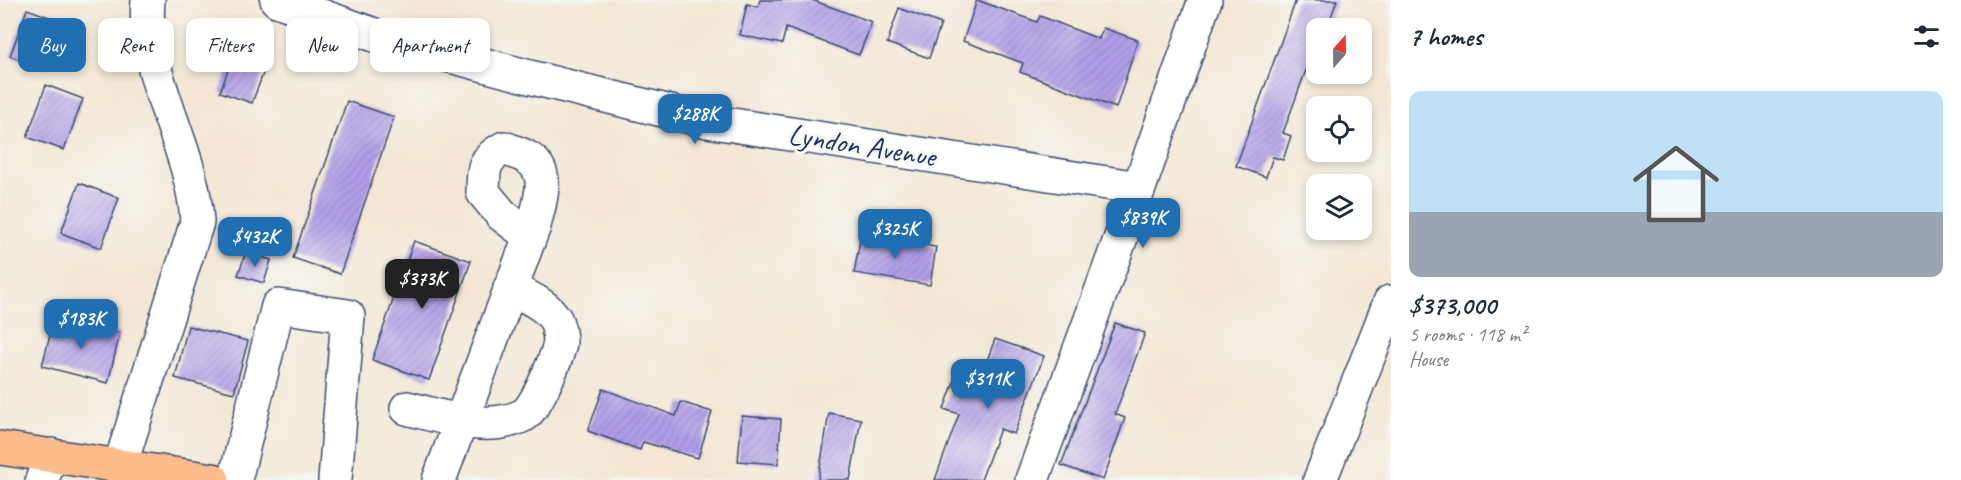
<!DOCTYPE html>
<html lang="en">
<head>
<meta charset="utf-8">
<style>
  :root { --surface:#fff; --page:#f2f2f3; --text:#1f2937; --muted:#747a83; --line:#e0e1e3; --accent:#1f6fb2 }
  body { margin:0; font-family:Caveat,sans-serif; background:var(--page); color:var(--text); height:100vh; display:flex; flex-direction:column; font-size:22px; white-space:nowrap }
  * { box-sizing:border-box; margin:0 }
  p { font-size:20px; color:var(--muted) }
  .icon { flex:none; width:33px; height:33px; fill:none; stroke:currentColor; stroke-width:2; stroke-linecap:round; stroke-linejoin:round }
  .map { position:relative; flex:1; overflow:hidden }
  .details { display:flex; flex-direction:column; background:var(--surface); width:570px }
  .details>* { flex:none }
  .top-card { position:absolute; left:18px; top:18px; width:570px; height:54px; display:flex; gap:12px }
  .needle { width:39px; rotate:20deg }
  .controls { position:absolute; left:1306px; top:18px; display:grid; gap:12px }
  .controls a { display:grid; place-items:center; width:66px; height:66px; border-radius:12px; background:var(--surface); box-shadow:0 3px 9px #0003; font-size:30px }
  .price { position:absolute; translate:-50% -51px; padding:0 14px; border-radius:12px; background:var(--accent); color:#fff; font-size:20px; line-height:39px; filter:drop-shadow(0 2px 3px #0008) }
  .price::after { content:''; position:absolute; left:50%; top:36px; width:18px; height:14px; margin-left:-9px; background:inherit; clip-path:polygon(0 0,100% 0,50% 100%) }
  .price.current { background:#222; color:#fff }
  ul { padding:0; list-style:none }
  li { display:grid; align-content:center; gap:12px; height:318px; padding:0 18px }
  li+li { border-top:2px solid var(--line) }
  li span { display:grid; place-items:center; height:186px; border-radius:12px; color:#555 }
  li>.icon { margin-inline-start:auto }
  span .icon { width:108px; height:108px; fill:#fffc; stroke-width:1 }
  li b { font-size:26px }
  h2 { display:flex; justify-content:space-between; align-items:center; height:72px; padding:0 18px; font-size:26px }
  .chip { padding:0 21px; border-radius:12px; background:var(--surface); box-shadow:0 3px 9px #0003; font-size:21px; line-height:54px }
  .chip.current { background:var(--accent); color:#fff }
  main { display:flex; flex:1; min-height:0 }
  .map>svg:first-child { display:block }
  .building { fill:url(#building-hatch) }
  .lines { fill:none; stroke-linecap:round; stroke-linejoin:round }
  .minor-casing { stroke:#3b4b70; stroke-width:36 }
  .major-casing { stroke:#3b4b70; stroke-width:36 }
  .minor { stroke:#fff; stroke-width:33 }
  .major { stroke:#f9bc8a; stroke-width:33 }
  .labels { text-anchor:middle; stroke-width:6; stroke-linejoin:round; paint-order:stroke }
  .street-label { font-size:30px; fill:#1b2f5e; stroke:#f6f6f2 }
</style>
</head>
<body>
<main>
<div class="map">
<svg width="1391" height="480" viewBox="0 0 1391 480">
  <defs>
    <pattern id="building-hatch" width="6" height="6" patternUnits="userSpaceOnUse" patternTransform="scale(1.5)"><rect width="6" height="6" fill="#b29fe9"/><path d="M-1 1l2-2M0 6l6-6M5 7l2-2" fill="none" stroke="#9082c0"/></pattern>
  </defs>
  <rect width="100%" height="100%" fill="#f6f6f2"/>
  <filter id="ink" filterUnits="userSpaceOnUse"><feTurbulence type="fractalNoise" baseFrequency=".0167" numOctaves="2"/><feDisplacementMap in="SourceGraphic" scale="12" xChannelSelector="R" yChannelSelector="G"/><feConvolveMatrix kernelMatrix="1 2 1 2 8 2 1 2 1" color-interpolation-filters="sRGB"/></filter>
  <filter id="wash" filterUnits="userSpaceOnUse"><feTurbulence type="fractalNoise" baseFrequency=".008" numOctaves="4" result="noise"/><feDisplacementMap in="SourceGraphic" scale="24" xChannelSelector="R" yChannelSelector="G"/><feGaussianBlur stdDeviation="1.35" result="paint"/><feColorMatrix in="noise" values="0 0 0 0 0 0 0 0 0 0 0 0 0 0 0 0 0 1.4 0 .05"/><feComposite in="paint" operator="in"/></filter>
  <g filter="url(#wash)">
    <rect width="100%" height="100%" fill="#f3e7d4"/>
    <g id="blocks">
      <g class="building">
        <polygon points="760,0 812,0 872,22 859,55 786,28 782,44 740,35 747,4 758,7"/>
        <polygon points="977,0 1037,22 1040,16 1099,39 1103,28 1138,40 1116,108 1020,72 1023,63 963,41"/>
        <polygon points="1296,0 1337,0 1327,28 1317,28 1317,40 1283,133 1291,136 1283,160 1273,157 1266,177 1236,166"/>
        <polygon points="899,8 941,24 929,58 887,43"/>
        <polygon points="27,9 63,22 45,69 10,56"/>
        <polygon points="235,51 267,63 252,103 220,92"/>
        <polygon points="46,85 83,99 64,150 27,137"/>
        <polygon points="347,101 394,117 340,274 293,258"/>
        <polygon points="79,183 119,198 101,248 61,233"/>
        <polygon points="861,234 936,247 930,285 854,273"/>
        <polygon points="414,241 471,261 429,380 372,360"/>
        <polygon points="246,252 271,260 264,283 238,275"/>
        <polygon points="55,316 120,333 108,383 42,366"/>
        <polygon points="1115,323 1145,333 1115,414 1125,418 1103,480 1061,465"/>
        <polygon points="188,326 248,341 234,393 175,378"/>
        <polygon points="995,339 1044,356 1014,434 1000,429 981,480 935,480 959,414 944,409 954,382 976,390"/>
        <polygon points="603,389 676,416 681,402 712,412 698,458 643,442 640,450 588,431"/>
        <polygon points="829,413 861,419 850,480 818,480"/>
        <polygon points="742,416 781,419 778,464 738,461"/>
      </g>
    </g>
  </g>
  <g filter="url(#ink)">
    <use href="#blocks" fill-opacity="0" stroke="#3b4b70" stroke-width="1.5"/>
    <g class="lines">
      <g class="minor-casing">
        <g id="minor">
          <polyline points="277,0 383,38 537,79 707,121 1139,188"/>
          <path d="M407,408C443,417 488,433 524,415C535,410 559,354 560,342C560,336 558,324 555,319C546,304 525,296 510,288"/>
          <path d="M120,466L197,222C193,145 141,78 148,0"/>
          <polyline points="42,480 51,455"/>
          <polyline points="235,480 278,306 348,316 335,480"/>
          <path d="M439,480L534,226C539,203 553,171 526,157C519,153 511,151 504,148C482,160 484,168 483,192L502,215L530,236"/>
          <polyline points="1032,480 1139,188 1205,0"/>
          <polyline points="1320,480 1390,302"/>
        </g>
      </g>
      <g class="major-casing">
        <polyline id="major" points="0,448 213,480"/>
      </g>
      <use href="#minor" class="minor"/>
      <use href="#major" class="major"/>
    </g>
  </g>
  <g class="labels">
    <g class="street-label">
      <text transform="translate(862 145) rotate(9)" y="10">Lyndon Avenue</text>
    </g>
  </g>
</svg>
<div class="controls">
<a><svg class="needle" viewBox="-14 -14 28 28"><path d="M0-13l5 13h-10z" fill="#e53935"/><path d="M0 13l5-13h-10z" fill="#747a83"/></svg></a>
<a><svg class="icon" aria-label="locate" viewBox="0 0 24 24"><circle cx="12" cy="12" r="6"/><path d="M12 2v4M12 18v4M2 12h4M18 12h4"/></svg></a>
<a><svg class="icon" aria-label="layers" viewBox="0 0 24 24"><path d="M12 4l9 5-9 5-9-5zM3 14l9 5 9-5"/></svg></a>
</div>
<b class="price" style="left:695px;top:145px">$288K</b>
<b class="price" style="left:1143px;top:249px">$839K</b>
<b class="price" style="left:895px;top:260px">$325K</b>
<b class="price" style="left:255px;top:268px">$432K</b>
<b class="price current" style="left:422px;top:310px">$373K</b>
<b class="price" style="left:81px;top:350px">$183K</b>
<b class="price" style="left:988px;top:410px">$311K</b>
<div class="top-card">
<a class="chip current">Buy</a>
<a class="chip">Rent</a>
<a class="chip">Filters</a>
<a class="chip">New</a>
<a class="chip">Apartment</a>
</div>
</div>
<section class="details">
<h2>7 homes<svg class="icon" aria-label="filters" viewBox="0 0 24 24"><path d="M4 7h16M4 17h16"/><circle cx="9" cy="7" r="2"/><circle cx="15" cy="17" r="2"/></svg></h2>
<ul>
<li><span style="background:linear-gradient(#bfe0f5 65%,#9aa5b1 0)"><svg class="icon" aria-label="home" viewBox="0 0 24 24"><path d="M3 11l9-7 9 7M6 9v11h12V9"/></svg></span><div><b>$373,000</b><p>5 rooms · 118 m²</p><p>House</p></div></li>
</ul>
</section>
</main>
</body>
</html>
